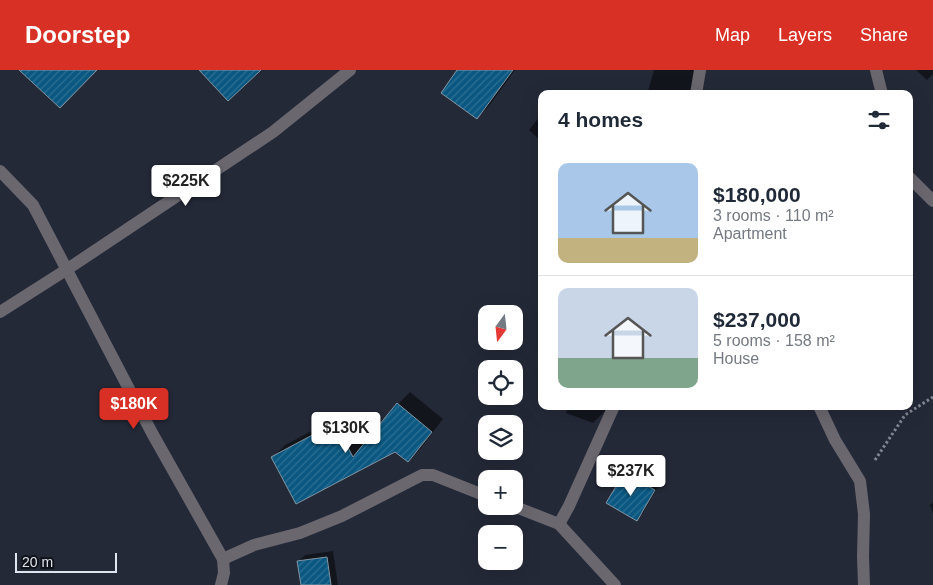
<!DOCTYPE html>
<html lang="en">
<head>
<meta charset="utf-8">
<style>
  :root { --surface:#fff; --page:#f6f6f7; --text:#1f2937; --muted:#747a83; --line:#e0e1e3; --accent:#d93025 }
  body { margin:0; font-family:Helvetica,sans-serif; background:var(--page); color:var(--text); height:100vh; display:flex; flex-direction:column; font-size:19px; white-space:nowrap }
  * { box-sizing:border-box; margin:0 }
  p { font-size:16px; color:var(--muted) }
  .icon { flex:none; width:28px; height:28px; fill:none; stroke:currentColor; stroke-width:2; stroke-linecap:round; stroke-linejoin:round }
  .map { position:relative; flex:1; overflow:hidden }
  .panel { position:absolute; left:538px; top:20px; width:375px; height:320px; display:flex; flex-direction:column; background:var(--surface); border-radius:10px; box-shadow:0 5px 20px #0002 }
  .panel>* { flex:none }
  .needle { width:32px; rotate:195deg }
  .buttons { position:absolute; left:478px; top:235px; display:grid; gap:10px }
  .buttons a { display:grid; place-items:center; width:45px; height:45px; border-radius:10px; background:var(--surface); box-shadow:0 5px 20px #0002; font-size:25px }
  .scale { position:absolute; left:15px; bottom:12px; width:102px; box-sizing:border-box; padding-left:5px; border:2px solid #e0e4ee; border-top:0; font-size:14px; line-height:18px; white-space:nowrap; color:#e0e4ee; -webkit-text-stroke:4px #0f1218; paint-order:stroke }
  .price { position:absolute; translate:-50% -42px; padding:0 11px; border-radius:5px; background:#fff; color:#222; font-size:16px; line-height:32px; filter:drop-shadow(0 1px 2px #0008) }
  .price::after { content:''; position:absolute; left:50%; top:30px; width:15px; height:11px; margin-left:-8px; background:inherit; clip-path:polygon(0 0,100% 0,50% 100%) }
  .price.selected { background:var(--accent); color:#fff }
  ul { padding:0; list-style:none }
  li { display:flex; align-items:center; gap:15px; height:125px; padding:0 20px }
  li+li { border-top:1px solid var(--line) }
  li span { display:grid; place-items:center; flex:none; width:140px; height:100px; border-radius:10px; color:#555 }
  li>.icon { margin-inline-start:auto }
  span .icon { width:60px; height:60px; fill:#fffc; stroke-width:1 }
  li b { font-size:21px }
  h2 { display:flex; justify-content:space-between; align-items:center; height:60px; padding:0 20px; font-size:21px }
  header { display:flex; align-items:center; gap:30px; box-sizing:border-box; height:70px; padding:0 25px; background:var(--accent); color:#fff }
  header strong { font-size:24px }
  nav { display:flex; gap:28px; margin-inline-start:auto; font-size:18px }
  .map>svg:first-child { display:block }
  .shadow { fill:#0007 }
  .building { fill:url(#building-hatch); stroke:#8395a2 }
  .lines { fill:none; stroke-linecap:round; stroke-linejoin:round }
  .path { stroke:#828693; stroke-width:3; stroke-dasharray:2.5 2.5; stroke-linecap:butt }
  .minor { stroke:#6a676f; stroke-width:12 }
</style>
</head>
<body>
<header>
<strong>Doorstep</strong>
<nav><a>Map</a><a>Layers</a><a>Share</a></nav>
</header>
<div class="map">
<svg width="933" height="515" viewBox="0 0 933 515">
  <defs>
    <pattern id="building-hatch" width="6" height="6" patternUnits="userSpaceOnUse" patternTransform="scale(1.25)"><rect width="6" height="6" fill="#0a5882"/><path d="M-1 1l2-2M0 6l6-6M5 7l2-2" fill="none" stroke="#2d7094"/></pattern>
  </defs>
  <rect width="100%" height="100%" fill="#242938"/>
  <g class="shadow">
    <polygon points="459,0 515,0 489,36 477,48"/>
    <polygon points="654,0 698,0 692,18 687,24 657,24 648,21"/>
    <polygon points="916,0 933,0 933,4 927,10"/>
    <polygon points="541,45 541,71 529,60"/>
    <polygon points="410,322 443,349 420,379 408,391 395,381 297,432 273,387 285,375 348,342 365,375 398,334"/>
    <polygon points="568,336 607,336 605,341 593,353 566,343"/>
    <polygon points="631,397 660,413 643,443 637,449 608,433 625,403"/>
    <polygon points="933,432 933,443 930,435"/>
    <polygon points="333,481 338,515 302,515 299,491 305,485"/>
  </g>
  <g class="building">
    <polygon points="19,0 97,0 60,38"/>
    <polygon points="199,0 261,0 228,31"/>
    <polygon points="457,0 513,0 477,49 441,23"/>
    <polygon points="397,333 432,362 408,392 395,382 296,434 271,387 335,353 353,387"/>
    <polygon points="624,403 655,420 637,451 606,433"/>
    <polygon points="327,487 331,515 301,515 297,491"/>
  </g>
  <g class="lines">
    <polyline class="path" points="875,390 905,345 933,327"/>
    <g class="minor">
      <polyline points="876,0 882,24"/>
      <polyline points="696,24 700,0"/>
      <polyline points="0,101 33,135 152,363 223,489 224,503 221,515"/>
      <polyline points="909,107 933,131"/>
      <polyline points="0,242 66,200 273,62 350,0"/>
      <polyline points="819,336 835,370 860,411 864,444 863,486 864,515"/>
      <polyline points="513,436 559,454 615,515"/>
      <polyline points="559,454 569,436 614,336"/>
      <polyline points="223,489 254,475 300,463 342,446 422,405 433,405 486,426"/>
    </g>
  </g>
</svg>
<div class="buttons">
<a><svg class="needle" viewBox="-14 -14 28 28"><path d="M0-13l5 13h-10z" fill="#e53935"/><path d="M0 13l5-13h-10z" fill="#747a83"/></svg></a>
<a><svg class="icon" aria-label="locate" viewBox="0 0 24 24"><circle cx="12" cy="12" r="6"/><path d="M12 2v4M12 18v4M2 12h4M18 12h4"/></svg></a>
<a><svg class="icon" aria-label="layers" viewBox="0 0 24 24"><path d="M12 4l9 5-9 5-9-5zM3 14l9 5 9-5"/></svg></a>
<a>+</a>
<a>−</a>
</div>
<div class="scale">20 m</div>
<b class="price" style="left:186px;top:137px">$225K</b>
<b class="price selected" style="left:134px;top:360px">$180K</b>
<b class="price" style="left:346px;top:384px">$130K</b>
<b class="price" style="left:631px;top:427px">$237K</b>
<section class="panel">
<h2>4 homes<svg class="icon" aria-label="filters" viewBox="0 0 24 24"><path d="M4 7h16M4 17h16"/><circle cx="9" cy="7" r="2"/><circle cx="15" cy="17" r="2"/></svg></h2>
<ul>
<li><span style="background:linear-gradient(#a9c7e8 75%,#c2b280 0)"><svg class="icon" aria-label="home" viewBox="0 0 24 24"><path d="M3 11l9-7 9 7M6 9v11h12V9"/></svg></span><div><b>$180,000</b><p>3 rooms · 110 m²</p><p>Apartment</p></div></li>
<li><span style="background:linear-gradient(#c9d6e8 70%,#7fa58c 0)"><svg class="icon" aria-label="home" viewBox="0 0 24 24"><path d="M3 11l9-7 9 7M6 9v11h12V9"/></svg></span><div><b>$237,000</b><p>5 rooms · 158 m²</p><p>House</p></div></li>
</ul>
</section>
</div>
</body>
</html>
